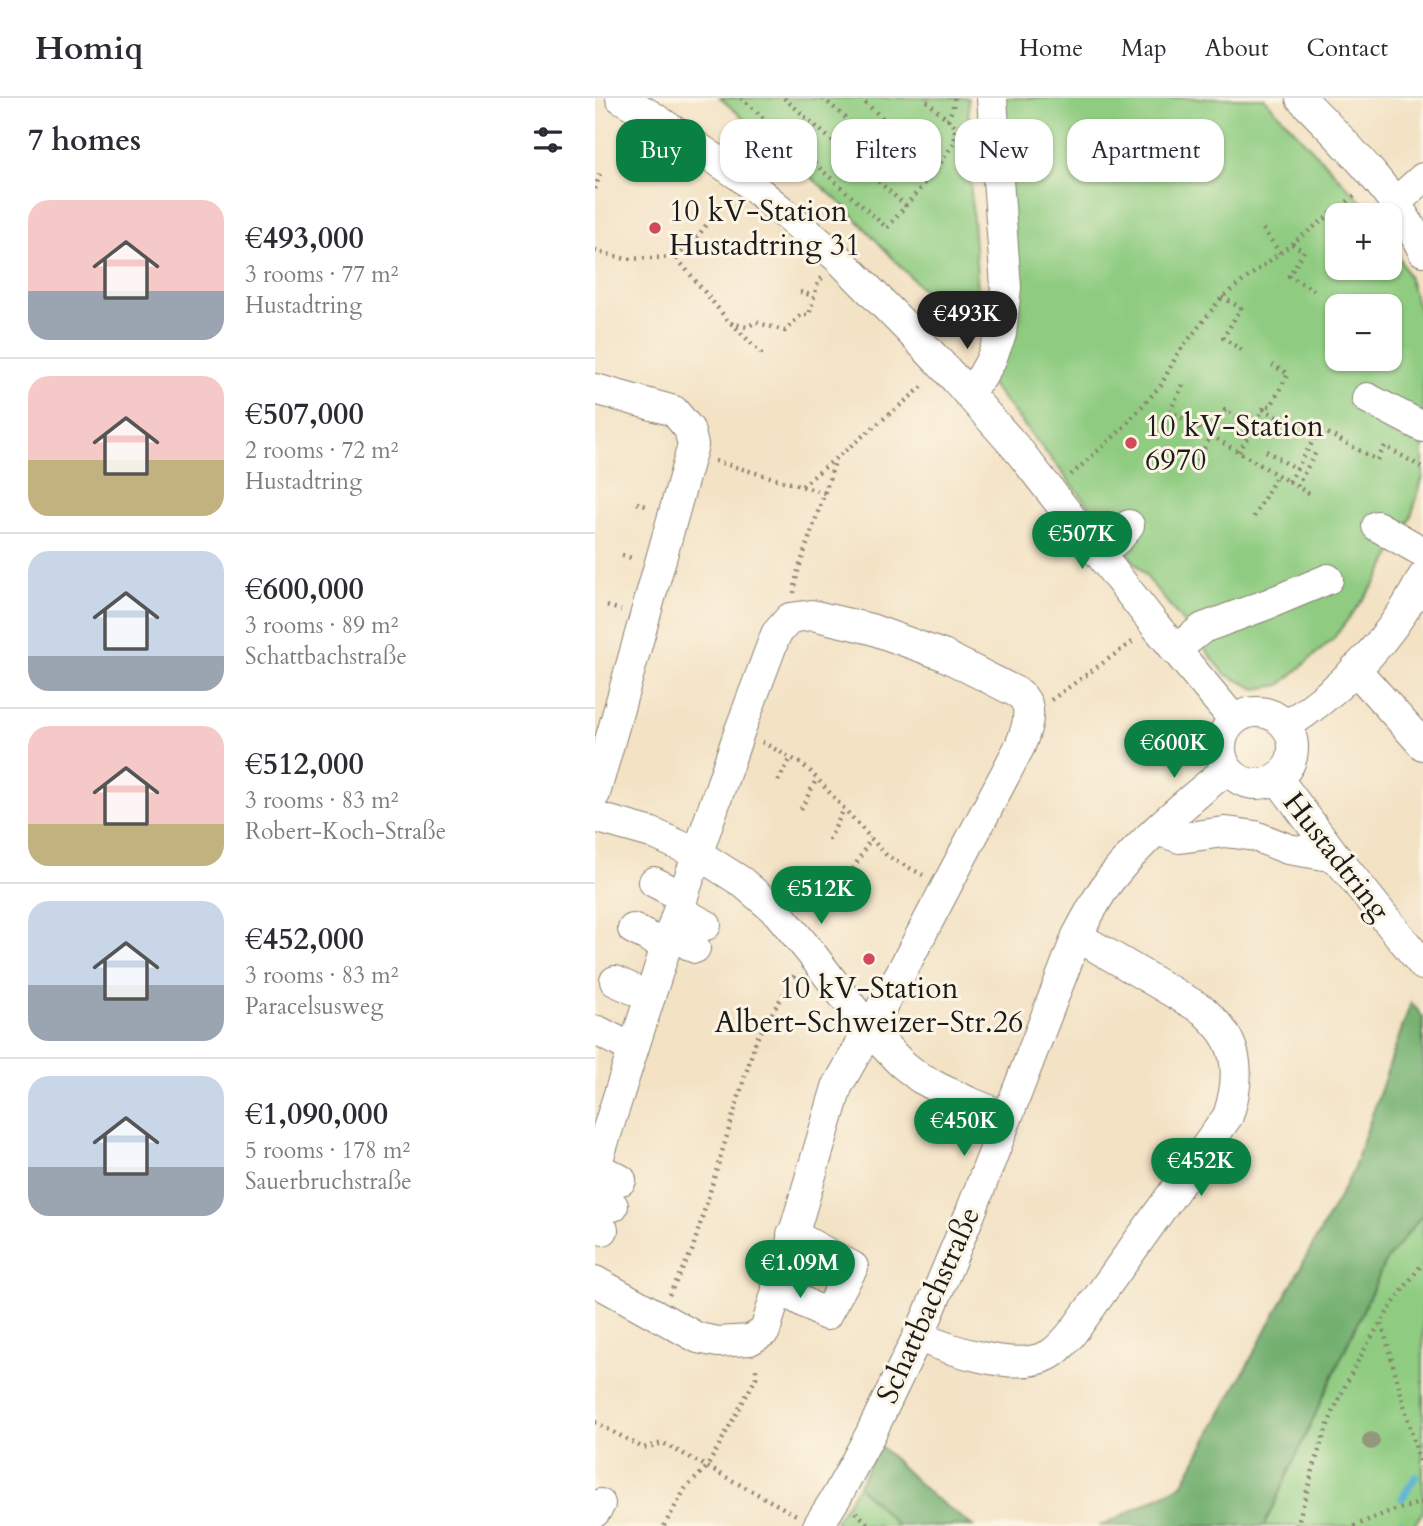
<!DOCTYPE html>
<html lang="en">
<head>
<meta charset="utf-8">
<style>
  :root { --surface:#fff; --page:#f2f2f3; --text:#2b2b33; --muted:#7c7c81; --line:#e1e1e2; --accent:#0b8043 }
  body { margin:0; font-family:Cardo,serif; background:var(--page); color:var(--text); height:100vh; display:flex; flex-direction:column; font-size:26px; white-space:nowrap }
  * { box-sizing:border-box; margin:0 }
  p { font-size:23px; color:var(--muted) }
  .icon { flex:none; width:38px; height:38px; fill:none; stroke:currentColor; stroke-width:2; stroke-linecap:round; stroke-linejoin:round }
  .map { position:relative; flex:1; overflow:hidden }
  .drawer { display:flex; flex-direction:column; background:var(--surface); width:595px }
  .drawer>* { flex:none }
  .hud { position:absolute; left:21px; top:21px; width:665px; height:63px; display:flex; gap:14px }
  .buttons { position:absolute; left:730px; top:105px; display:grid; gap:14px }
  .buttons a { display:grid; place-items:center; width:77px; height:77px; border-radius:14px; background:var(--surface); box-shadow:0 2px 5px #0004; font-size:35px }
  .price { position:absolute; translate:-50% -60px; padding:0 16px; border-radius:24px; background:var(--accent); color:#fff; font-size:23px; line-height:46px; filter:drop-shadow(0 2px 4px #0008) }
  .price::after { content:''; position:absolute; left:50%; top:42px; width:21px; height:16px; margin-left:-10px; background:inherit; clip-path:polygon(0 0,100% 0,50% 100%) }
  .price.selected { background:#222; color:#fff }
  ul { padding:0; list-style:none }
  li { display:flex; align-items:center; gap:21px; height:175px; padding:0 28px }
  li+li { border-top:2px solid var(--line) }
  li span { display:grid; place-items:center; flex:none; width:196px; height:140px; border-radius:21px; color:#555 }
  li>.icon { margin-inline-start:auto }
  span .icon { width:84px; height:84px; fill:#fffc; stroke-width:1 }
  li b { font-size:30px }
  h2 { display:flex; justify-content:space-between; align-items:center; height:84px; padding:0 28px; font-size:30px }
  .pill { padding:0 24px; border-radius:21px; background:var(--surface); box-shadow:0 2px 5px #0004; font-size:24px; line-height:63px }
  .pill.selected { background:var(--accent); color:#fff }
  header { display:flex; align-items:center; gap:42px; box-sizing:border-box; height:98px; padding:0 35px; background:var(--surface); border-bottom:2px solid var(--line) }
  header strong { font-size:33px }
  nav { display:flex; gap:38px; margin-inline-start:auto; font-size:24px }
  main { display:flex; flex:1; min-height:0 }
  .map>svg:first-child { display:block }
  .green { fill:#8fcc81; stroke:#56744e; stroke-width:2; fill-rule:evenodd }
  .forest { fill:#73b06f; stroke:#486646; stroke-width:2 }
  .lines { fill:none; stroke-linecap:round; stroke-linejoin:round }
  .stream { stroke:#52b1d1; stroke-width:7 }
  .minor-casing { stroke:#887f70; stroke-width:32 }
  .path { stroke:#887f70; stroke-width:4.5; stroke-dasharray:2 5; stroke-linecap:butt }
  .minor { stroke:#fff; stroke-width:30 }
  .tree { fill:#93977b }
  .poi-dot { fill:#d1495b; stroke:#fcf5e5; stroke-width:2.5 }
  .labels { text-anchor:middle; stroke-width:6; stroke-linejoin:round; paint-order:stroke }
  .poi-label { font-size:30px; fill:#1c1c1c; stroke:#fcf5e5; text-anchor:start }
  .street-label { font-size:30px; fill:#1c1c1c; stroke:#fcf5e5 }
</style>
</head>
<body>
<header>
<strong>Homiq</strong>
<nav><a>Home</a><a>Map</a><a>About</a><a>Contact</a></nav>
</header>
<main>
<section class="drawer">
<h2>7 homes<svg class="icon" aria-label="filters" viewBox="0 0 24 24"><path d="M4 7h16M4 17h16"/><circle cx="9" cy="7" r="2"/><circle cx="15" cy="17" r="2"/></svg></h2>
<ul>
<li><span style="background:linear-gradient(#f6c9c9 65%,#9aa5b1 0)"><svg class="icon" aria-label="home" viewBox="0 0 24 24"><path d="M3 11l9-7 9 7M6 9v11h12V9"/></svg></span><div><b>€493,000</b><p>3 rooms · 77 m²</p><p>Hustadtring</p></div></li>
<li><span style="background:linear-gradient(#f6c9c9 60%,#c2b280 0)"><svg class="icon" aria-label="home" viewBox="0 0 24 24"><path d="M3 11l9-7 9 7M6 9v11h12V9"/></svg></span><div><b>€507,000</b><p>2 rooms · 72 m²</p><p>Hustadtring</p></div></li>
<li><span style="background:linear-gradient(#c9d6e8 75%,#9aa5b1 0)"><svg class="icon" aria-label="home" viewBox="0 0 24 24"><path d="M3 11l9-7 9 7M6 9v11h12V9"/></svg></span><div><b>€600,000</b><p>3 rooms · 89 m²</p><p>Schattbachstraße</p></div></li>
<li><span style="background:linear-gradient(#f6c9c9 70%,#c2b280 0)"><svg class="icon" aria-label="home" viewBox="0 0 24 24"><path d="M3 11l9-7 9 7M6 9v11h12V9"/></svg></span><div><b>€512,000</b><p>3 rooms · 83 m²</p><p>Robert-Koch-Straße</p></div></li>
<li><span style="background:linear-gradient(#c9d6e8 60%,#9aa5b1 0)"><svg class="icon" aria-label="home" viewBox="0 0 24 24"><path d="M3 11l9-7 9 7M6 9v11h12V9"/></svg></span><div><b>€452,000</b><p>3 rooms · 83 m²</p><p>Paracelsusweg</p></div></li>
<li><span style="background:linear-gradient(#c9d6e8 65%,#9aa5b1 0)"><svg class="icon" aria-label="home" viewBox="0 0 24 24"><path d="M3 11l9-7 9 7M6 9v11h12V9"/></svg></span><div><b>€1,090,000</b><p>5 rooms · 178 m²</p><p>Sauerbruchstraße</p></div></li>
</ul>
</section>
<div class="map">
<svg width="828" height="1428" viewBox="0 0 828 1428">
  <rect width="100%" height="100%" fill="#fcf5e5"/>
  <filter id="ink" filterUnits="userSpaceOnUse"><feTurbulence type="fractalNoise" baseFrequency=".0143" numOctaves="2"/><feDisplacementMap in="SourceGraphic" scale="14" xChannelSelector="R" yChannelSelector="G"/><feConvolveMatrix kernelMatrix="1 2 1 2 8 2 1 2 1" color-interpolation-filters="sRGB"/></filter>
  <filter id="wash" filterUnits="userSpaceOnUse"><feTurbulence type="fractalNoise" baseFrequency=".00686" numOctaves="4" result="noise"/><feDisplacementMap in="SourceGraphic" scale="28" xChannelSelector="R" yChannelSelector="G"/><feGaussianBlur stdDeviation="1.57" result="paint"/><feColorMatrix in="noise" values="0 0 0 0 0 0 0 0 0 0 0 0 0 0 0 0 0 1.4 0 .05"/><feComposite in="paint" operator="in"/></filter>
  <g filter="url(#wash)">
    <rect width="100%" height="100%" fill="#f3e2c4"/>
    <g class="green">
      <polygon points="125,0 373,0 376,93 383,193 335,200 249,108"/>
      <path d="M408,0H669L779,117H742V170H794L795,142L813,178L828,224V378L816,419L783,482L737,542L685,587L661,591L630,576L395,285ZM742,208H794V261H742Z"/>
      <polygon points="828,1116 828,1414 818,1428 669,1428 790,1164"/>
      <polygon points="263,1388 303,1428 245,1428 240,1423"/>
    </g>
    <g class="forest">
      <polygon points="816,904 828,919 828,1116 790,1164 669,1428 504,1428 511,1426 587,1387 757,1075"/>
      <polygon points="284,1347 337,1398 378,1428 303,1428 263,1388"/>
    </g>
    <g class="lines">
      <g class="stream">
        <polyline points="807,1400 821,1378"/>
        <polyline points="804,1428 806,1425"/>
      </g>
    </g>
  </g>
  <g filter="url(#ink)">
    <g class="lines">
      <g class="minor-casing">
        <g id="minor">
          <polyline points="26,0 55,17 145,78 243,160 310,228 361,282 424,353 560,527 639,622"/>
          <path d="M706,0C748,43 804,98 828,153"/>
          <polyline points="800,105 828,80"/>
          <polyline points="0,291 79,313 94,331 98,347 0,696"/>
          <polyline points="371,293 386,280 395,264 406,236 411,189 397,0"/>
          <polyline points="772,300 828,329"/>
          <polyline points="782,428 828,454"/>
          <polyline points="506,455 525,439 534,427"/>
          <polyline points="580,552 608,530 673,506 733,481"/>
          <polyline points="760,571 828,647"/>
          <circle cx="662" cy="650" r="36"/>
          <path d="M691,628C736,598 779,558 809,512C816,501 822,490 828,479"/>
          <polyline points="682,680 741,759 828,867"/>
          <polyline points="0,719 57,735 103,756 147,784 183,815 216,855 275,933 306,965 325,980 344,990 374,1004 411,1019"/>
          <polyline points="562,732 585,740 629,734 639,735 660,738 693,751 741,759"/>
          <polyline points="59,784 88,799"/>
          <polyline points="83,812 111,827"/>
          <polyline points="38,831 71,848"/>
          <polyline points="75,836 100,850"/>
          <polyline points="20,883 55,899"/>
          <polyline points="3,933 38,951"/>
          <polyline points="1,1069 26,1082"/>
          <path d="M0,1071L75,836L145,632L181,536L195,520L217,517L276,531L348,557L425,596C426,597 432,605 432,606C436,619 430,636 425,648L309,869L242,989L170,1233L155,1242L123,1244L103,1240L0,1183"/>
          <polyline points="0,1099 18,1108"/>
          <polyline points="0,1127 8,1132"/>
          <polyline points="182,1189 231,1217 258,1169 197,1136"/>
          <path d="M323,1238C354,1252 422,1275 454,1257C465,1251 473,1240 481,1230L633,1018C641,994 645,965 633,942C627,930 617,921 608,912L482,838"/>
          <polyline points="0,1414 5,1406"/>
          <path d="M223,1428L242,1398L276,1335L332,1219L375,1116L482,838C492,819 502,799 515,782C548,740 591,705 632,671"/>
        </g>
      </g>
      <g class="path">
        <polyline points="146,0 292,130 343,69 360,43 360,28 328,0"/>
        <polyline points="189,0 311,108"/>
        <polyline points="228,0 327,87"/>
        <polyline points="265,0 343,69"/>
        <polyline points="353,22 358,9 359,0"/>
        <polyline points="0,91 5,75"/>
        <polyline points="668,131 685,155"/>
        <polyline points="697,146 709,153 694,178 719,192"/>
        <polyline points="0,153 31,161 81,159 135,225 152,229 161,224 190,233 206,217 214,217 223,184 228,179"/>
        <polyline points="81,159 100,142 126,107"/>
        <polyline points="205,194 219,198"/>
        <polyline points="627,199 646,210 628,240 647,252"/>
        <polyline points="136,225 166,255 165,261"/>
        <polyline points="588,287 575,313 694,384 725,331 782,362 790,348 828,370"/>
        <polyline points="668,311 690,323"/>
        <polyline points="671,353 701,371"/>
        <polyline points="644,354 670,308 676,308 693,276 677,267"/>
        <polyline points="120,363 230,395"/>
        <polyline points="599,369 630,312 658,328"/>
        <polyline points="476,377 526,332 566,287 583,255 627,199 762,96"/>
        <polyline points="694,384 715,396"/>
        <polyline points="207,388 331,286"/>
        <polyline points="702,388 721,354"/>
        <polyline points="42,405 54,409"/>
        <polyline points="659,419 682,377"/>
        <polyline points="27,457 40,461"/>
        <polyline points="199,495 202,476 240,364"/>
        <polyline points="12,508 26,512"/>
        <polyline points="456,602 540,542"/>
        <polyline points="167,644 207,666 216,674 292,758 328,777"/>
        <polyline points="183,683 196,660"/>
        <polyline points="206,711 222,680"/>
        <polyline points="234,742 249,711"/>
        <polyline points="258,771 276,740"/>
        <polyline points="74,1197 97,1153 161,942 201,875"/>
        <polyline points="787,1226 828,1377"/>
        <polyline points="0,1324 48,1350 68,1345 201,1417"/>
        <polyline points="261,1414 275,1428"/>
        <polyline points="69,1428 90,1391 112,1369 161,1280 161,1267"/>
        <path d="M702,1428C710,1401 717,1373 726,1346C747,1283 787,1217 828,1165"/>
        <polyline points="759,1428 793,1414 828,1404"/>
      </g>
      <use href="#minor" class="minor"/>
    </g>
    <circle class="tree" cx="776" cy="1343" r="9"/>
  </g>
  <g class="poi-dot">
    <circle cx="60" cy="130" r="7"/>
    <circle cx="536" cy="345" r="7"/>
    <circle cx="274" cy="861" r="7"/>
  </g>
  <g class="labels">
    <g class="poi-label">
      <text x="74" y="123">10 kV-Station<tspan x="74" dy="34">Hustadtring 31</tspan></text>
      <text x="550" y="338">10 kV-Station<tspan x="550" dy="34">6970</tspan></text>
      <text x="274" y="900" text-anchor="middle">10 kV-Station<tspan x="274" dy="34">Albert-Schweizer-Str.26</tspan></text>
    </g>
    <g class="street-label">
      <text transform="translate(742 758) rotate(52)" y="10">Hustadtring</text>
      <text transform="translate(333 1207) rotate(-66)" y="10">Schattbachstraße</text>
    </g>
  </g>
</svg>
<div class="buttons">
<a>+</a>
<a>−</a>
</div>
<b class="price selected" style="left:372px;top:253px">€493K</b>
<b class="price" style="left:487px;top:473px">€507K</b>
<b class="price" style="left:579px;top:682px">€600K</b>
<b class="price" style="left:226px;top:828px">€512K</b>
<b class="price" style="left:369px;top:1060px">€450K</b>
<b class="price" style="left:606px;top:1100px">€452K</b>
<b class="price" style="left:205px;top:1202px">€1.09M</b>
<div class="hud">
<a class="pill selected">Buy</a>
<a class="pill">Rent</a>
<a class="pill">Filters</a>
<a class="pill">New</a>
<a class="pill">Apartment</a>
</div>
</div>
</main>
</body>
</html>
